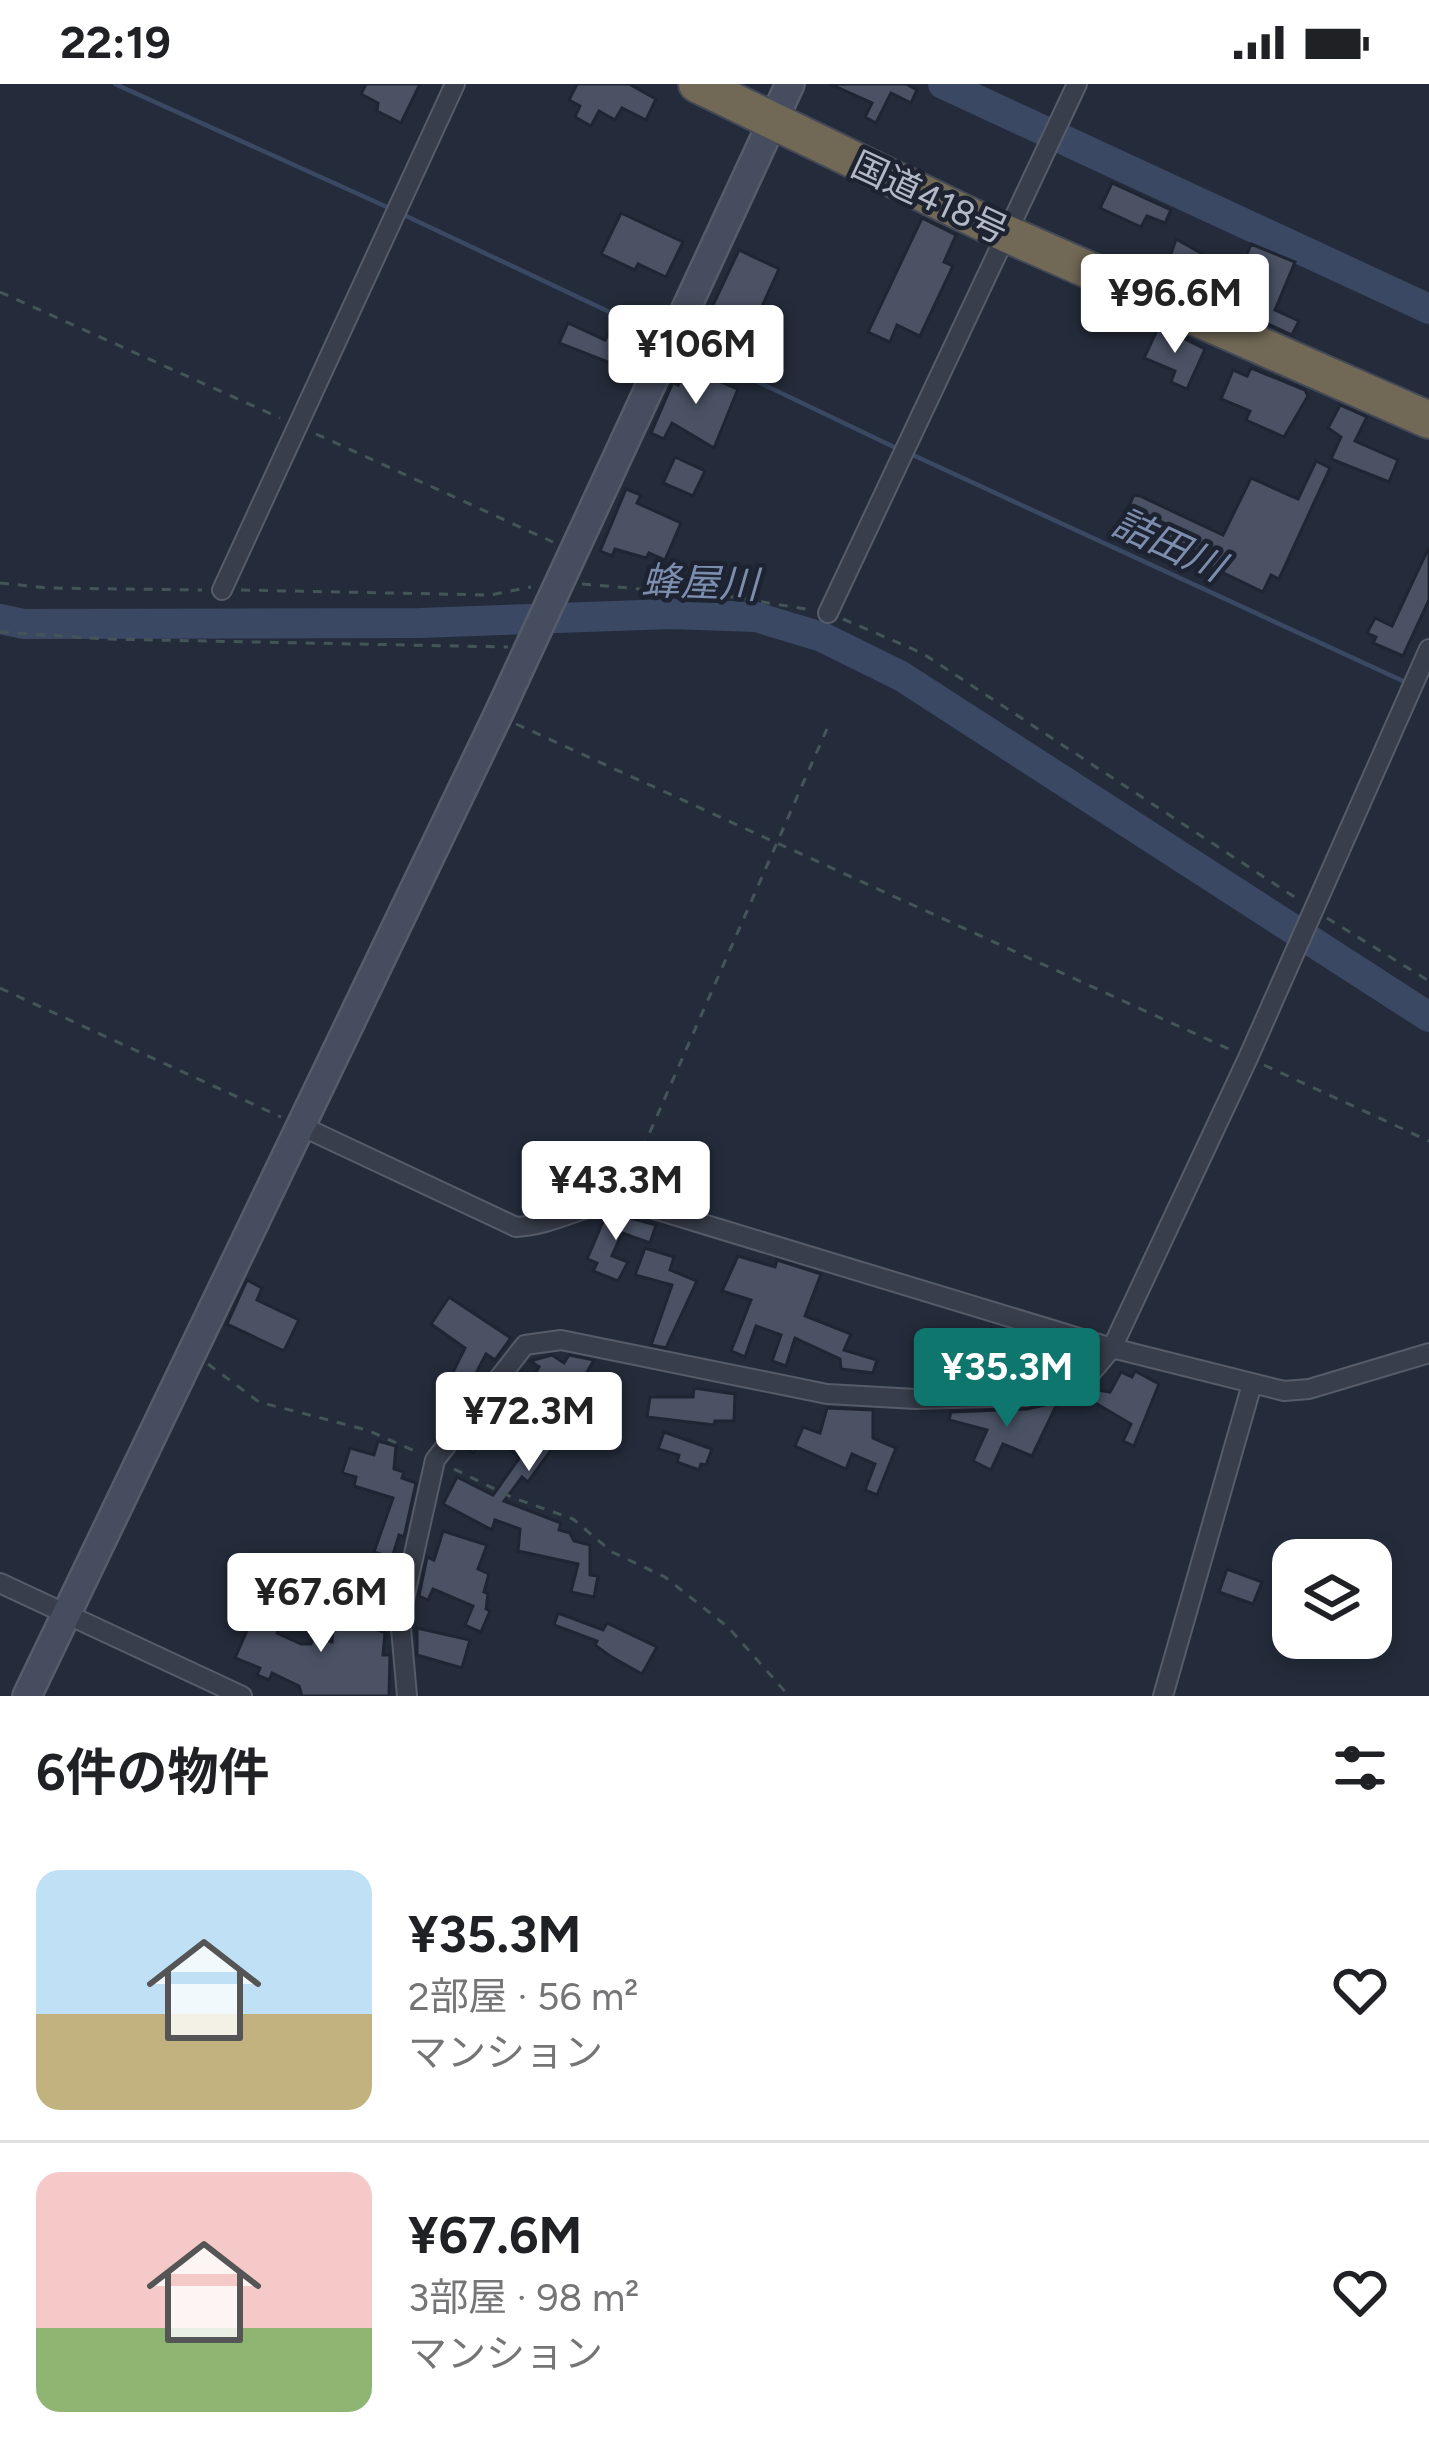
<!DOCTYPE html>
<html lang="ja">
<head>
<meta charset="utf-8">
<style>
  :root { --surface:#fff; --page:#f6f6f6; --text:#202124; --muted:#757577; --line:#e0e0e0; --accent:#0f766e }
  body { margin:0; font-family:Figtree,"Noto Sans JP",sans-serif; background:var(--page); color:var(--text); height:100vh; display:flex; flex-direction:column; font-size:45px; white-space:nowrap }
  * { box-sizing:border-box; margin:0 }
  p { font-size:39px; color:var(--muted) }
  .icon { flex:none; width:66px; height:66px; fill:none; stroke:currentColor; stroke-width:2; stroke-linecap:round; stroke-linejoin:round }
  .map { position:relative; height:1612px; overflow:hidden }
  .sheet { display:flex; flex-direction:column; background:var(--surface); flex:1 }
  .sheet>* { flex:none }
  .tools { position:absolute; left:1272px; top:1455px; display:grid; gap:24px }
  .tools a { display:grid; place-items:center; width:120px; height:120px; border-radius:24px; background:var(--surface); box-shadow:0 6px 18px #0003; font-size:60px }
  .price { position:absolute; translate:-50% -102px; padding:0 27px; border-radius:12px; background:#fff; color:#222; font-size:39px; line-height:78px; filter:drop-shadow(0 3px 6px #0008) }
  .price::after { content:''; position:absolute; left:50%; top:72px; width:36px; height:27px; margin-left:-18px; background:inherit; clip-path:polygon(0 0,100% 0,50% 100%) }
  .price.current { background:var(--accent); color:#fff }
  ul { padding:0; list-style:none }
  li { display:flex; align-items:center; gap:36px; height:300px; padding:0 36px }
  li+li { border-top:3px solid var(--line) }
  li span { display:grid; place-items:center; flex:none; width:336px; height:240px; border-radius:24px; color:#555 }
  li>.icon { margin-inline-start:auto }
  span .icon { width:144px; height:144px; fill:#fffc; stroke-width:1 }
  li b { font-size:51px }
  h2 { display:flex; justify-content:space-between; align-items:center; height:144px; padding:0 36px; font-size:51px }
  .status { display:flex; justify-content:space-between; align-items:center; height:84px; padding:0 60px; background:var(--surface); direction:ltr }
  .status svg { height:33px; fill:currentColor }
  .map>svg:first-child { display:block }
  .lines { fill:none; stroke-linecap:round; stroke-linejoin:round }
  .stream { stroke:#3a4864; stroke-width:4.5 }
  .river { stroke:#3a4864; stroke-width:30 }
  .building { fill:#4a5264; stroke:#1f2532; stroke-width:3 }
  .street-casing { stroke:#565c69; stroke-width:22 }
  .secondary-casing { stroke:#565c69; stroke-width:32 }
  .highway-casing { stroke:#434956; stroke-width:40 }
  .path { stroke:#445559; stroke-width:3; stroke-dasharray:9 9; stroke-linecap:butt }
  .street { stroke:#383e4b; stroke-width:18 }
  .secondary { stroke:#464d5e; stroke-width:27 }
  .highway { stroke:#716955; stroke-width:36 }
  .labels { text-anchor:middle; stroke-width:9; stroke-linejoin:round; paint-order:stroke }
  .street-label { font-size:36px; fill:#b3b9c7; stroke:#1d2330 }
  .water-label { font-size:39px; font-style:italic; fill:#7c8dae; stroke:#1d2330 }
</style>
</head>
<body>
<div class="status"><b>22:19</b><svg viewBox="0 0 49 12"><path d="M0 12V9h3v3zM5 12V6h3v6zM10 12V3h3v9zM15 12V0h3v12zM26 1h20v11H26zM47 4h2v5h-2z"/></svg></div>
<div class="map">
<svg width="1429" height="1612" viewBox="0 0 1429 1612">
  <rect width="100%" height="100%" fill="#242c3b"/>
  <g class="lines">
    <g class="stream">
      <polyline points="115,0 387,123"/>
      <polyline points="404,131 656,250"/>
      <polyline points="687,264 894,363"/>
      <polyline points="913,371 1403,597"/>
    </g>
    <g class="river">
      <polyline points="943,0 1429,225"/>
      <polyline points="0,535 24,540 419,539 671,530 756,533 822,553 901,592 1429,933"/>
    </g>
  </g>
  <g class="building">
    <polygon points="366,0 420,0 401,39 377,27 378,19 361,10"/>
    <polygon points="577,0 629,0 656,15 646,36 622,24 615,36 599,27 591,42 575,33 580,22 569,16"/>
    <polygon points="830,0 906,0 917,6 911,19 891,9 876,39 865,33 872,19"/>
    <polygon points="1112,99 1171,126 1165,139 1147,132 1141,143 1100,124"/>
    <polygon points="621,129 683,158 666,193 638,180 635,186 601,170"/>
    <polygon points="922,134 956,151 944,178 953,182 920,252 897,241 890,258 868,248"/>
    <polygon points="1176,155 1210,174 1206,182 1212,185 1206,197 1183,195 1180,202 1163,194"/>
    <polygon points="1251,160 1295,178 1275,226 1299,237 1292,251 1226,221 1232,205 1225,202 1231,189 1238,192"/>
    <polygon points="739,166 779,185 753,242 712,223"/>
    <polygon points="568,239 605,256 609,249 642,264 631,287 559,259"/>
    <polygon points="1159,242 1205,265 1187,305 1171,298 1175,287 1144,274"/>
    <polygon points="686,283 738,305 714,364 672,339 664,355 651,349 673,298 678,301"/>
    <polygon points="1251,284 1305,306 1308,312 1284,353 1246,336 1250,327 1221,315 1233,286 1247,292"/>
    <polygon points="1340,321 1367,333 1355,357 1398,376 1389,398 1331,375 1341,353 1328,344"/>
    <polygon points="675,373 705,387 693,412 663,399"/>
    <polygon points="1316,377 1330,384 1279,495 1271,491 1263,508 1207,481 1194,467 1161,450 1166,440 1129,422 1134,411 1140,412 1223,451 1251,394 1298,415"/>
    <polygon points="626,405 641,411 637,419 681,439 665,476 649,469 646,474 615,465 612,472 600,467"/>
    <polygon points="1429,463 1429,516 1403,572 1373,559 1376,553 1367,549 1375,534 1392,542"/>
    <polygon points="616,1130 656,1141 650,1159 622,1149 612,1172 628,1178 618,1197 593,1187 597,1179 587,1175 605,1133"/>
    <polygon points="645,1164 674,1173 670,1186 697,1197 666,1264 651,1261 672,1201 635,1191"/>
    <polygon points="738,1172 775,1183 777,1176 821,1190 805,1232 851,1250 844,1266 877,1276 873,1289 841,1285 840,1275 795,1254 786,1282 772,1277 781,1251 756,1242 745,1273 731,1267 751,1216 722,1207"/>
    <polygon points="247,1196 262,1204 257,1216 299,1236 284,1267 227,1240"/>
    <polygon points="449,1213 511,1254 495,1276 486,1270 470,1301 451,1292 465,1264 431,1240"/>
    <polygon points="990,1244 1055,1261 1048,1290 1027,1285 1029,1277 978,1264 975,1284 959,1282 964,1250 987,1252"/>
    <polygon points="552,1271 564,1279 569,1271 594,1276 571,1316 544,1347 554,1362 528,1398 522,1393 504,1417 561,1439 559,1446 570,1449 574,1457 590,1461 590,1491 598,1492 594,1513 571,1508 578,1480 518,1467 520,1445 495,1436 492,1446 443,1420 457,1393 493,1411 520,1373 487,1349 473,1369 463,1362 499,1323 519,1337 524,1329 535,1337 559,1307 534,1291 539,1283 530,1277"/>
    <polygon points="1135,1287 1159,1300 1134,1362 1123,1357 1131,1340 1092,1317 1098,1306 1110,1308 1121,1288 1132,1293"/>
    <polygon points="694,1304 735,1310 734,1337 715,1337 714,1341 647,1333 650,1313 693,1313"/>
    <polygon points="1058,1318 1032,1372 1003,1360 991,1386 973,1377 987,1346 949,1336 951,1328 1027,1325"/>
    <polygon points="827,1324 873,1326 873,1354 896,1364 877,1411 865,1406 875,1380 852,1370 846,1385 795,1362 803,1343 820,1349"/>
    <polygon points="664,1348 712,1365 706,1381 701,1380 699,1386 677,1378 679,1371 658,1365"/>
    <polygon points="378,1357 396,1362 394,1385 404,1388 402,1394 416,1399 404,1453 399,1451 392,1474 374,1468 393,1414 354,1402 356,1393 342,1389 350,1364 374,1371"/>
    <polygon points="443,1447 487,1461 478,1485 489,1490 484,1508 488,1510 486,1525 490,1527 481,1548 465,1541 473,1522 433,1505 428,1516 419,1512 427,1473 434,1476"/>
    <polygon points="278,1471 307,1483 298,1502 270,1491"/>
    <polygon points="1227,1485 1262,1498 1253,1520 1219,1508"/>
    <polygon points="304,1492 346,1508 338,1526 295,1513"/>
    <polygon points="260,1517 286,1526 277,1549 301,1560 311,1560 314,1552 332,1558 334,1527 382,1534 378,1546 385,1549 383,1571 390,1571 389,1612 302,1612 299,1602 272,1589 269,1596 257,1591 260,1584 235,1574"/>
    <polygon points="558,1529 603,1546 607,1539 657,1563 642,1590 610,1572 595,1561 597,1557 554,1541"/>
    <polygon points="417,1544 470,1556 462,1584 417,1571"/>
  </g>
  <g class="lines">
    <g class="street-casing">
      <g id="street">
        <polyline points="222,506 455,0"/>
        <polyline points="828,529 1077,0"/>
        <path d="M299,1041L516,1143C553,1141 584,1121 621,1115L1112,1264L1284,1307L1309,1305L1429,1269"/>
        <polyline points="0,1499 242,1612"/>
        <polyline points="407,1612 400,1533 435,1376 525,1261 561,1256 827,1310 916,1315 1026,1312 1052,1306 1090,1290 1112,1264 1248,974 1429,565"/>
        <polyline points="1163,1612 1252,1300"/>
      </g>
    </g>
    <g class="secondary-casing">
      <polyline id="secondary" points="27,1612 498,631 790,0"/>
    </g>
    <g class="highway-casing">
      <polyline id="highway" points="697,0 1007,150 1429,336"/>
    </g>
    <g class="path">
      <polyline points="0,208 280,334"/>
      <polyline points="316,350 553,458"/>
      <polyline points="0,499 48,504 202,506"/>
      <polyline points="582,500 733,513 811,526"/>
      <polyline points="241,506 490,511 531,503"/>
      <polyline points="843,535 922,569 1299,816"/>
      <polyline points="0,548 105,555 508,563"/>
      <polyline points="516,640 1233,967"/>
      <polyline points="1327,834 1429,897"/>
      <polyline points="0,904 281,1033"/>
      <polyline points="1264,981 1429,1057"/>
      <polyline points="628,1098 830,638"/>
      <polyline points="208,1280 259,1318 367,1346 417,1368"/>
      <polyline points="454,1385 511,1413 573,1435 612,1468 665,1493 729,1544 789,1612"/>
    </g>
    <use href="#street" class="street"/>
    <use href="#secondary" class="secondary"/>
    <use href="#highway" class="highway"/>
  </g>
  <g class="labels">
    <g class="street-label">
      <text transform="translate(930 113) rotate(25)" y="13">国道418号</text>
    </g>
    <g class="water-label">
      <text transform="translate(1169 460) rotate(25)" y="14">詰田川</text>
      <text transform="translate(700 498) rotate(2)" y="14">蜂屋川</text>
    </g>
  </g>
</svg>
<div class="tools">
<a><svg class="icon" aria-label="layers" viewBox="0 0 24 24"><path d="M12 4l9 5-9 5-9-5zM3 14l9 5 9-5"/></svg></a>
</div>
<b class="price" style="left:1175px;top:272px">¥96.6M</b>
<b class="price" style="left:696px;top:323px">¥106M</b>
<b class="price" style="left:616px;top:1159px">¥43.3M</b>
<b class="price current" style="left:1007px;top:1346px">¥35.3M</b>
<b class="price" style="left:529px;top:1390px">¥72.3M</b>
<b class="price" style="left:321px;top:1571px">¥67.6M</b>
</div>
<section class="sheet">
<h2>6件の物件<svg class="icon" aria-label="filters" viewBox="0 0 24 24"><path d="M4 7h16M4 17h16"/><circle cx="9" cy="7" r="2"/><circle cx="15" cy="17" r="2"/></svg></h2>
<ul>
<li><span style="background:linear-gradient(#bfe0f5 60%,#c2b280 0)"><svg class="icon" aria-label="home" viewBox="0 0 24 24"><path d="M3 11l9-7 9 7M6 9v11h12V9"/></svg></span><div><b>¥35.3M</b><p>2部屋 · 56 m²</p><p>マンション</p></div><svg class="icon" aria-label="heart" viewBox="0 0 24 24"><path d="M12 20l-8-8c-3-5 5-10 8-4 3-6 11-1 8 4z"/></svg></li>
<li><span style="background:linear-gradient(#f6c9c9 65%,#8fb573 0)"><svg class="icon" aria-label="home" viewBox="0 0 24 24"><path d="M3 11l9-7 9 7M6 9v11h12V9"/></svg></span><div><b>¥67.6M</b><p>3部屋 · 98 m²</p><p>マンション</p></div><svg class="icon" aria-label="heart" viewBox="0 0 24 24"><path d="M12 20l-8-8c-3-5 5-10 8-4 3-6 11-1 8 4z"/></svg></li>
</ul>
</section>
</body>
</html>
